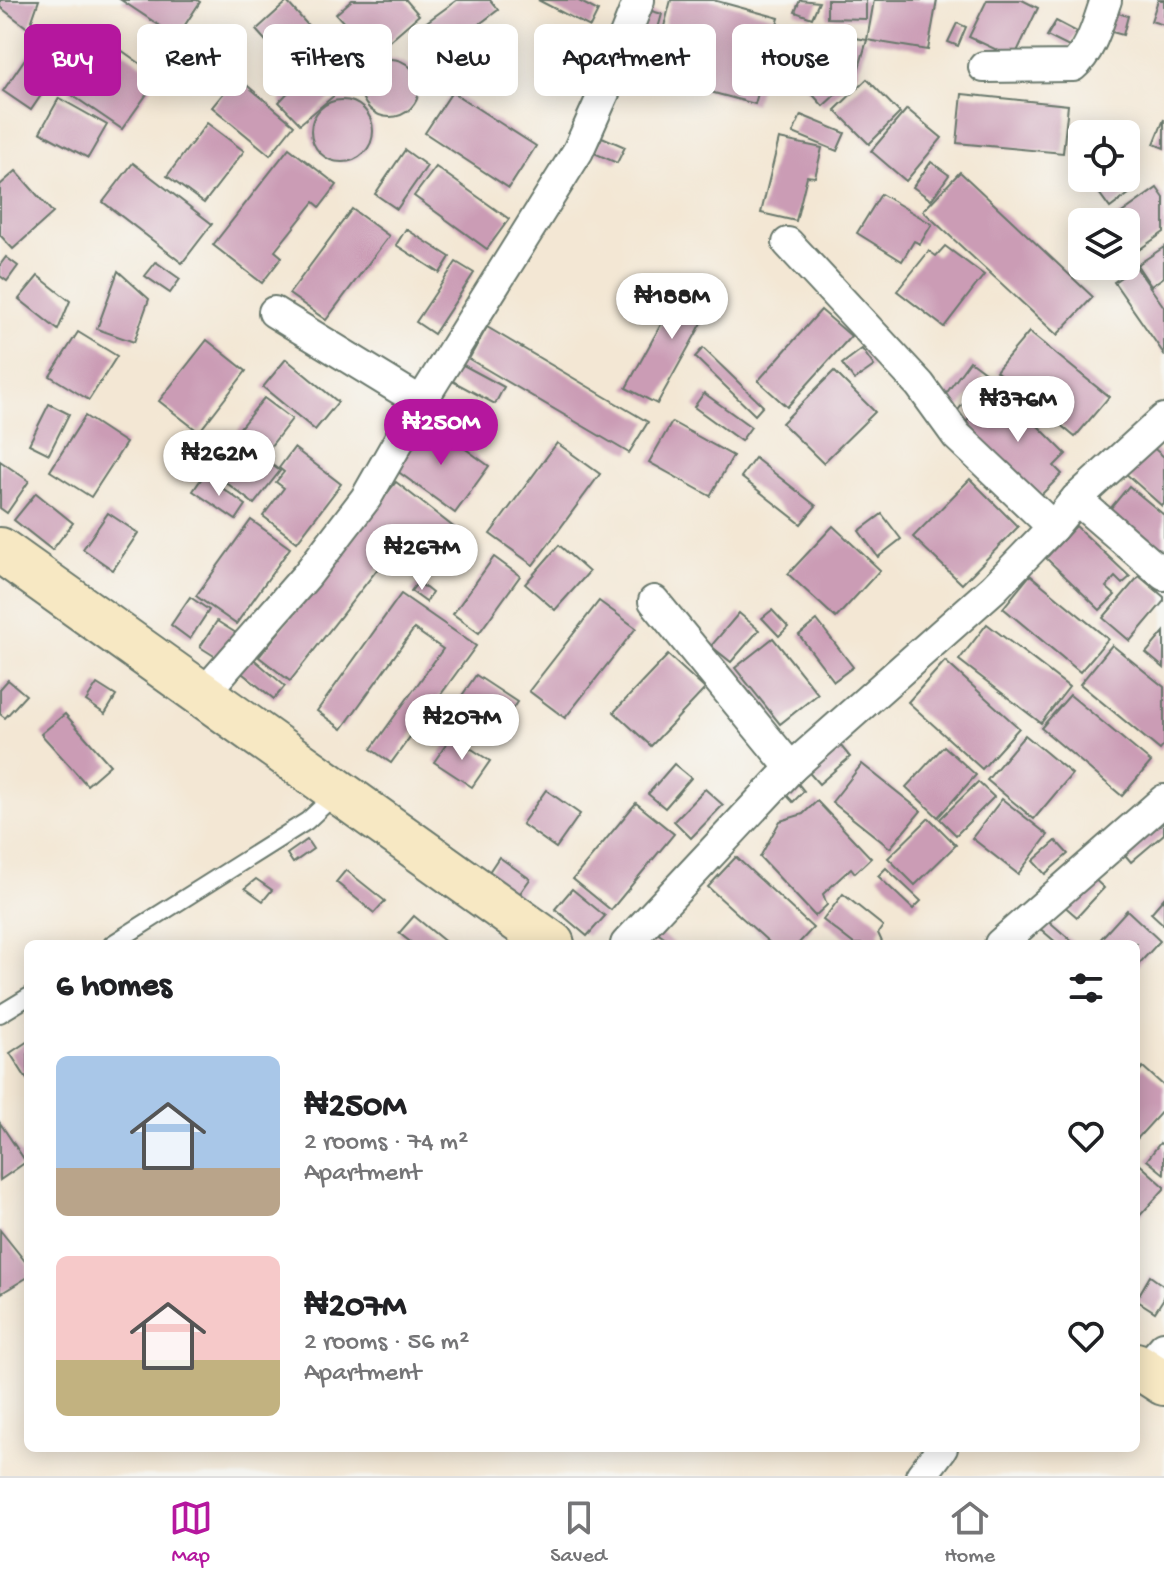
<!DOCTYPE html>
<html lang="en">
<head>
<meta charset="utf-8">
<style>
  :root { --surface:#fff; --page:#f6f6f6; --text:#202124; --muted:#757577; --line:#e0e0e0; --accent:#b5179e }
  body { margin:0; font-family:"Gochi Hand",sans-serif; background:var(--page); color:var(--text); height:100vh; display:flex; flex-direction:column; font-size:30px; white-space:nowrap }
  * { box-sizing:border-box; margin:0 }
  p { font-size:26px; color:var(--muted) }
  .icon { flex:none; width:44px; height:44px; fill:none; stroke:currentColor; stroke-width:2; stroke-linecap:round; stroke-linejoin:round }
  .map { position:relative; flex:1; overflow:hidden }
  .drawer { position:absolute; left:24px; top:940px; width:1116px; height:512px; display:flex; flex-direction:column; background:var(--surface); border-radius:12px; box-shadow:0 4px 20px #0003 }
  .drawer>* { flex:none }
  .hud { position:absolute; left:24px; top:24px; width:1116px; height:72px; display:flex; gap:16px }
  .tools { position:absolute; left:1068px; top:120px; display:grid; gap:16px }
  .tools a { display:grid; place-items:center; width:72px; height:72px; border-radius:12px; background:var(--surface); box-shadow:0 4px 20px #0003; font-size:40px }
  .price { position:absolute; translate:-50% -68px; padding:0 18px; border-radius:28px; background:#fff; color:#222; font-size:26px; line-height:52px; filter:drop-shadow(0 2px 4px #0008) }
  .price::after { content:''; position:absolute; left:50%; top:48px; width:24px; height:18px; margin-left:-12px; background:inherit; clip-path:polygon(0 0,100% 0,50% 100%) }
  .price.on { background:var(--accent); color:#fff }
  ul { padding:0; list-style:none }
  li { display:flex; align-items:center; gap:24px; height:200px; padding:0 32px }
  li span { display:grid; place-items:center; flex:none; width:224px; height:160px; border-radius:12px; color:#555 }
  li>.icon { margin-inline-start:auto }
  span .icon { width:96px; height:96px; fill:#fffc; stroke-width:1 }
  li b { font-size:34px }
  h2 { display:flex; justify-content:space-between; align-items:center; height:96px; padding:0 32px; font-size:34px }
  .chip { padding:0 28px; border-radius:12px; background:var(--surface); box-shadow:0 4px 20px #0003; font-size:28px; line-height:72px }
  .chip.on { background:var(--accent); color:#fff }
  .dock { display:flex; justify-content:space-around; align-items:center; height:112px; border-top:2px solid var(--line); background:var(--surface); font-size:22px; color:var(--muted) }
  .dock a { display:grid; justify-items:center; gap:4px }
  .dock .on { color:var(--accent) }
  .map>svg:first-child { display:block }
  .building { fill:#cb9cb5 }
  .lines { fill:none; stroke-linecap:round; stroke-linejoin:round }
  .lane-casing { stroke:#69786c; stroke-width:20 }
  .street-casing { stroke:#69786c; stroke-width:34 }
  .secondary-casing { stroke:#69786c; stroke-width:48 }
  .lane { stroke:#fff; stroke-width:16 }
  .street { stroke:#fff; stroke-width:30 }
  .secondary { stroke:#f7e8c3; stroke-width:44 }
</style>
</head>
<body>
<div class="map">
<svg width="1164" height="1476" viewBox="0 0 1164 1476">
  <rect width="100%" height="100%" fill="#f6f6f2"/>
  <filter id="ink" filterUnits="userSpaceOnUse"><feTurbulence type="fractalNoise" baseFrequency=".0125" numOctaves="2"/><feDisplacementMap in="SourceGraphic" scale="16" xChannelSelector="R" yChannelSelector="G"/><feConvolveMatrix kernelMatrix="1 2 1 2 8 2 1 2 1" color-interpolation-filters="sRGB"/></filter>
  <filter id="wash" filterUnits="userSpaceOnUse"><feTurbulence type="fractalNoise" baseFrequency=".006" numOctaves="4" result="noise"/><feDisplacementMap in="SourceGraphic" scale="32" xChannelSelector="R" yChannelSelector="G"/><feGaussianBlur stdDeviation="1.8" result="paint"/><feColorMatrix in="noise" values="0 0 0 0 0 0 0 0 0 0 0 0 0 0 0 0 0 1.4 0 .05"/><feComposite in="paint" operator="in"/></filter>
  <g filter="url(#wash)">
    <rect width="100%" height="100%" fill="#f3e7d4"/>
    <g id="blocks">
      <g class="building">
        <polygon points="0,0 39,0 29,29 0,7"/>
        <polygon points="121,0 197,0 200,2 177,37"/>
        <polygon points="352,0 406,0 419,15 373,55 336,14"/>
        <polygon points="457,0 490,0 498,10 469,32 480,47 445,73 413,32"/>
        <polygon points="538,0 577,0 598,11 590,27"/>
        <polygon points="671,0 713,0 779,18 755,104 651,76"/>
        <polygon points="800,0 819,2 812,18 795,12"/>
        <polygon points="827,0 866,0 866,19 827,18"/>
        <polygon points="874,0 937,0 928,50 867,40"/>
        <polygon points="987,0 1022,0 1038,8 1014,58 969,37"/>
        <polygon points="1158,0 1164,0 1164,25 1151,21"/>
        <polygon points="287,2 332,52 300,79 256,30"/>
        <polygon points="648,10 662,14 645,76 630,72"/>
        <polygon points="1111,11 1128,16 1123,35 1105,30"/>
        <polygon points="1056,21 1077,32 1069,47 1047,36"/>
        <polygon points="957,23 966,27 958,46 948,42"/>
        <polygon points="48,25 76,44 31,110 3,91"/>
        <polygon points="795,28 867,40 857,75 823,106 796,76 799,67"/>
        <polygon points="107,40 159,77 122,129 69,93"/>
        <circle cx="390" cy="88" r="29"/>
        <polygon points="237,77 294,125 270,155 212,107"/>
        <polygon points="867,79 900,113 869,144 835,110"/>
        <polygon points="324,80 336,94 300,124 279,102 294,86"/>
        <polygon points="452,92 536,146 509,188 425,133"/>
        <polygon points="962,94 1068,105 1063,153 957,143"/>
        <polygon points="59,98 107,125 88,158 40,132"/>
        <circle cx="342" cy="131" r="31"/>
        <polygon points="907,109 942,138 906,181 871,151"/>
        <polygon points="801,115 845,133 837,151 793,133"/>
        <polygon points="1164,119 1164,148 1154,144"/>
        <polygon points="207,123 244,151 204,203 167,176"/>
        <polygon points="602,137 625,147 617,163 594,153"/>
        <polygon points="779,139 822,148 815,177 807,176 796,221 761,213"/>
        <polygon points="289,148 337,185 320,207 314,202 275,251 282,257 262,283 213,245"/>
        <polygon points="405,150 427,166 397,209 375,194"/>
        <polygon points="931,162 949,175 931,200 913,187"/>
        <polygon points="133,163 212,224 182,263 103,202"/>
        <polygon points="436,167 509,219 487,249 414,196"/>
        <polygon points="1126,170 1138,187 1110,208 1094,186 1105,178 1126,178"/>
        <polygon points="16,171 53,213 13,249 0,235 0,185"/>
        <polygon points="960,172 1093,297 1057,335 923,211"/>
        <polygon points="1157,188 1164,198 1164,232 1126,259 1126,222 1109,222"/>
        <polygon points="881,194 932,224 920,244 914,241 902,261 857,233"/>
        <polygon points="352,209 389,236 326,320 289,294"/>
        <polygon points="406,229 450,257 440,273 396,245"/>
        <polygon points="945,246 984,275 944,327 897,291 929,251 936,256"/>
        <polygon points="1164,247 1164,277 1151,286 1137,265"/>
        <polygon points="6,257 18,266 7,281 0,276 0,265"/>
        <polygon points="156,262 180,279 170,293 145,276"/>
        <polygon points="456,262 474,273 434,334 416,322"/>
        <polygon points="1136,267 1164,307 1164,354 1114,282"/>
        <polygon points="118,271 149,299 134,342 97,329"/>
        <polygon points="38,276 70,301 58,330 19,299"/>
        <polygon points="687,277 718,294 657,404 626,388"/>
        <polygon points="821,310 851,336 787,407 758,381"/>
        <polygon points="487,327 648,422 629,453 469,359"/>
        <polygon points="78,332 117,356 89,400 50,376"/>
        <polygon points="1029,332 1109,397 1075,437 996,371"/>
        <polygon points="207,340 246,371 199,432 159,401"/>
        <polygon points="703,348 763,406 755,415 695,357"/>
        <polygon points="862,349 874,366 854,380 842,364"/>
        <polygon points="286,359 338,402 315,430 263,387"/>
        <polygon points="454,360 504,387 495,404 445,377"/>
        <polygon points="970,361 986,373 956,413 940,402"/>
        <polygon points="834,371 875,412 823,463 782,423"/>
        <polygon points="704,393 751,427 741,441 694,407"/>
        <polygon points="1007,395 1066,454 1054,466 1062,474 1037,499 963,425 989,400 995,406"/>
        <polygon points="264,398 292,419 266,452 238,430"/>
        <polygon points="49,404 69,414 49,454 29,444"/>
        <polygon points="85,416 126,443 91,497 50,471"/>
        <polygon points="427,421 489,466 455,513 393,468"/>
        <polygon points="672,422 733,456 710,496 649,462"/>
        <polygon points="227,430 280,471 254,504 201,463"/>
        <polygon points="557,443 600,474 533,565 490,534"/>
        <polygon points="1149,444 1164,457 1164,504 1162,506 1124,472"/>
        <polygon points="294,448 341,484 297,542 263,516 284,488 276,482 284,472 279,468"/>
        <polygon points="755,458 816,506 801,524 741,477"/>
        <polygon points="0,461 29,481 7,513 0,508"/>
        <polygon points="204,475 246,505 236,520 193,491"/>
        <polygon points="970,479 1018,527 962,584 913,537"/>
        <polygon points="396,482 470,540 452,564 408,530 290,681 259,657"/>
        <polygon points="1129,486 1164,515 1164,562 1105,515"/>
        <polygon points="36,493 73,523 52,550 14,520"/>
        <polygon points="108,513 138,533 113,570 83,549"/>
        <polygon points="882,514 901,539 878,557 859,531"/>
        <polygon points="251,520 290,548 236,624 196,596"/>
        <polygon points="833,526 880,570 836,618 788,574"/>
        <polygon points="1076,526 1130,577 1122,584 1115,577 1106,587 1115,595 1100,610 1046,558"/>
        <polygon points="559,545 589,572 555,610 525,584"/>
        <polygon points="494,557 520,576 479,633 453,614"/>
        <polygon points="1030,575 1108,639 1080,672 1003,608"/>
        <polygon points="1139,576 1164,597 1164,601 1130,641 1103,618"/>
        <polygon points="418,582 432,593 426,602 411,591"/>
        <polygon points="401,594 476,646 391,763 371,749 443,649 414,629 342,729 317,711"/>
        <polygon points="190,597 209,610 190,639 171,625"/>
        <polygon points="599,601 636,628 565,718 529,691"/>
        <polygon points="772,610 788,627 779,636 762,618"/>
        <polygon points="739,613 759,630 731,662 711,646"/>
        <polygon points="817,620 853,667 834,681 799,635"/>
        <polygon points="217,621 236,633 219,659 200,647"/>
        <polygon points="987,624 1069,687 1041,723 959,660"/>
        <polygon points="1164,632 1164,668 1146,653"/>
        <polygon points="773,638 818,694 780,724 735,668"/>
        <polygon points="1112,645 1164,687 1164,745 1160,750 1080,684"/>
        <polygon points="249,655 285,686 274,699 237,669"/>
        <polygon points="668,655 705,689 651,746 614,712"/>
        <polygon points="945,661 1019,728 982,769 908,702"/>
        <polygon points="476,675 517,702 493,737 452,710"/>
        <polygon points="8,680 26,695 5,718 0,714 0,689"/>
        <polygon points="97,684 116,696 105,714 86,701"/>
        <polygon points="1070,695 1151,762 1122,796 1041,728"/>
        <polygon points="65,714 110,765 87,785 41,734"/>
        <polygon points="1025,735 1072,774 1034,819 987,780"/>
        <polygon points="452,736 490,761 472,787 434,762"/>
        <polygon points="836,740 850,757 819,784 805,768"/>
        <polygon points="944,746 976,775 938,817 906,787"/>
        <polygon points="674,764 691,778 665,808 648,794"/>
        <polygon points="862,764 921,811 890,848 832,802"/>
        <polygon points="794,779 804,791 793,802 782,790"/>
        <polygon points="978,782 994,797 956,835 940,819"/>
        <polygon points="705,789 723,805 691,838 674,821"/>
        <polygon points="546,790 580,814 556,848 522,824"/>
        <polygon points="1002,799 1048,835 1018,874 972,838"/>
        <polygon points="817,801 871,858 855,873 851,868 823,894 827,905 815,916 760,857 780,821 803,814"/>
        <polygon points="636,803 674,834 611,910 573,879"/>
        <polygon points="1164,817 1164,834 1131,862 1115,843"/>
        <polygon points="929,818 956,845 915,885 888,858"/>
        <polygon points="307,840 313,849 293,863 287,854"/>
        <polygon points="1056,841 1068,854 1045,874 1033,861"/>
        <polygon points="499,857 530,879 518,896 487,875"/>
        <polygon points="736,857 813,928 798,944 771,944 708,887"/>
        <polygon points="886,868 921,901 913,909 878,876"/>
        <polygon points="346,870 385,901 374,913 336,882"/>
        <polygon points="1089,874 1104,888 1077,917 1062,904"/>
        <polygon points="256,879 272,890 263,901 245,888"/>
        <polygon points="572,889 605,916 587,936 555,909"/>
        <polygon points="843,894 883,926 878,933 883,944 854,944 823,920"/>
        <polygon points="1164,898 1164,925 1151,913"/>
        <polygon points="1127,910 1160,941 1136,967 1136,944 1096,944"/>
        <polygon points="414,916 448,944 413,944 399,933"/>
        <polygon points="1044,917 1075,944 1058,944 1037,926"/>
        <polygon points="648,926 675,944 635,944"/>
        <polygon points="28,1041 28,1081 10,1053"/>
        <polygon points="1143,1067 1164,1086 1164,1109 1136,1140 1136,1075"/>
        <polygon points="0,1123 26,1162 0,1180"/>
        <polygon points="1160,1143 1164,1146 1164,1174 1147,1160"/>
        <polygon points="1136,1161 1164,1186 1164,1189 1136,1220"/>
        <polygon points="0,1230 28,1265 28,1277 0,1294"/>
        <polygon points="1150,1276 1164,1286 1164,1298 1155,1312 1136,1300"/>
      </g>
    </g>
  </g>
  <g filter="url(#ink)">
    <use href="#blocks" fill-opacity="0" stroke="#69786c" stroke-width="2"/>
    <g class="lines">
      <g class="lane-casing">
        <g id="lane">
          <polyline points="112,944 307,821 336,794"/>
          <polyline points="0,1014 28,997"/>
        </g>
      </g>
      <g class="street-casing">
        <g id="street">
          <path d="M984,67L1073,66C1092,50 1098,22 1106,0"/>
          <polyline points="788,243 920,385 957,436 1053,527"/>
          <polyline points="274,312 421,402"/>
          <polyline points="1076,499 1164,575"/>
          <polyline points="654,601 791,768"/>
          <polyline points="204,693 307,575 366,498 421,402 578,151 616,66 618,53 639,0"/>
          <polyline points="626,944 791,768 994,588 1053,527 1076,499 1164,419"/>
          <polyline points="1000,944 1164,800"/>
          <polyline points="1144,1370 1164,1347"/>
          <polyline points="921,1476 942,1448"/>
        </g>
      </g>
      <g class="secondary-casing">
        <g id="secondary">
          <polyline points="0,550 552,944"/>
          <polyline points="1136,1365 1164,1383"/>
        </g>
      </g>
      <use href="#lane" class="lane"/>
      <use href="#street" class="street"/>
      <use href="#secondary" class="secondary"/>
    </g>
  </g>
</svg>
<div class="tools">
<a><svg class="icon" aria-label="locate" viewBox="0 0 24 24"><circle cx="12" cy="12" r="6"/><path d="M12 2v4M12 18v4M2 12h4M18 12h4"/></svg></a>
<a><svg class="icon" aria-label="layers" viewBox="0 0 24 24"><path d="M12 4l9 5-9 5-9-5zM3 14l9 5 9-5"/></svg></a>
</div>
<b class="price" style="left:672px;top:341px">₦188M</b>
<b class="price" style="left:1018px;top:444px">₦376M</b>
<b class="price on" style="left:441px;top:467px">₦250M</b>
<b class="price" style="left:219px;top:498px">₦262M</b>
<b class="price" style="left:422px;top:592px">₦267M</b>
<b class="price" style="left:462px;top:762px">₦207M</b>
<div class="hud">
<a class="chip on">Buy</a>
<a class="chip">Rent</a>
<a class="chip">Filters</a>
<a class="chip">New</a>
<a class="chip">Apartment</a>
<a class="chip">House</a>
</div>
<section class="drawer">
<h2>6 homes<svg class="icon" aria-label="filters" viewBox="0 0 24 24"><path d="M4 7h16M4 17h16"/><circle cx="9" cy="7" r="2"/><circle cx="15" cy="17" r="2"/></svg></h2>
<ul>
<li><span style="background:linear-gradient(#a9c7e8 70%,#b9a48a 0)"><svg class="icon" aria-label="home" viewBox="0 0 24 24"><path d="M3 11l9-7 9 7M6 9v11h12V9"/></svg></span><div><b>₦250M</b><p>2 rooms · 74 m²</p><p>Apartment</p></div><svg class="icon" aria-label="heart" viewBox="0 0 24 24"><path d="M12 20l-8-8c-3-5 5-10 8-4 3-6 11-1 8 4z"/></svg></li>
<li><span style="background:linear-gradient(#f6c9c9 65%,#c2b280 0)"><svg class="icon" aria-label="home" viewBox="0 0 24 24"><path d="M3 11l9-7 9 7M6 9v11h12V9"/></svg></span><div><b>₦207M</b><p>2 rooms · 56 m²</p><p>Apartment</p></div><svg class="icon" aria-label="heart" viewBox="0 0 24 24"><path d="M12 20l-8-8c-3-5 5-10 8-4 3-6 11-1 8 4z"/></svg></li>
</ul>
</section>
</div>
<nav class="dock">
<a class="on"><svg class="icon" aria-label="map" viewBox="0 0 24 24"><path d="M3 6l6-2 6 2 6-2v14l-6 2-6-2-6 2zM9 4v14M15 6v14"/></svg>Map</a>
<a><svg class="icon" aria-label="saved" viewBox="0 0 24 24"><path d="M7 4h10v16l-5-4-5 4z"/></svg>Saved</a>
<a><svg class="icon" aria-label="home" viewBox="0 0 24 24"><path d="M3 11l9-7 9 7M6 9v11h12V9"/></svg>Home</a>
</nav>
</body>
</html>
